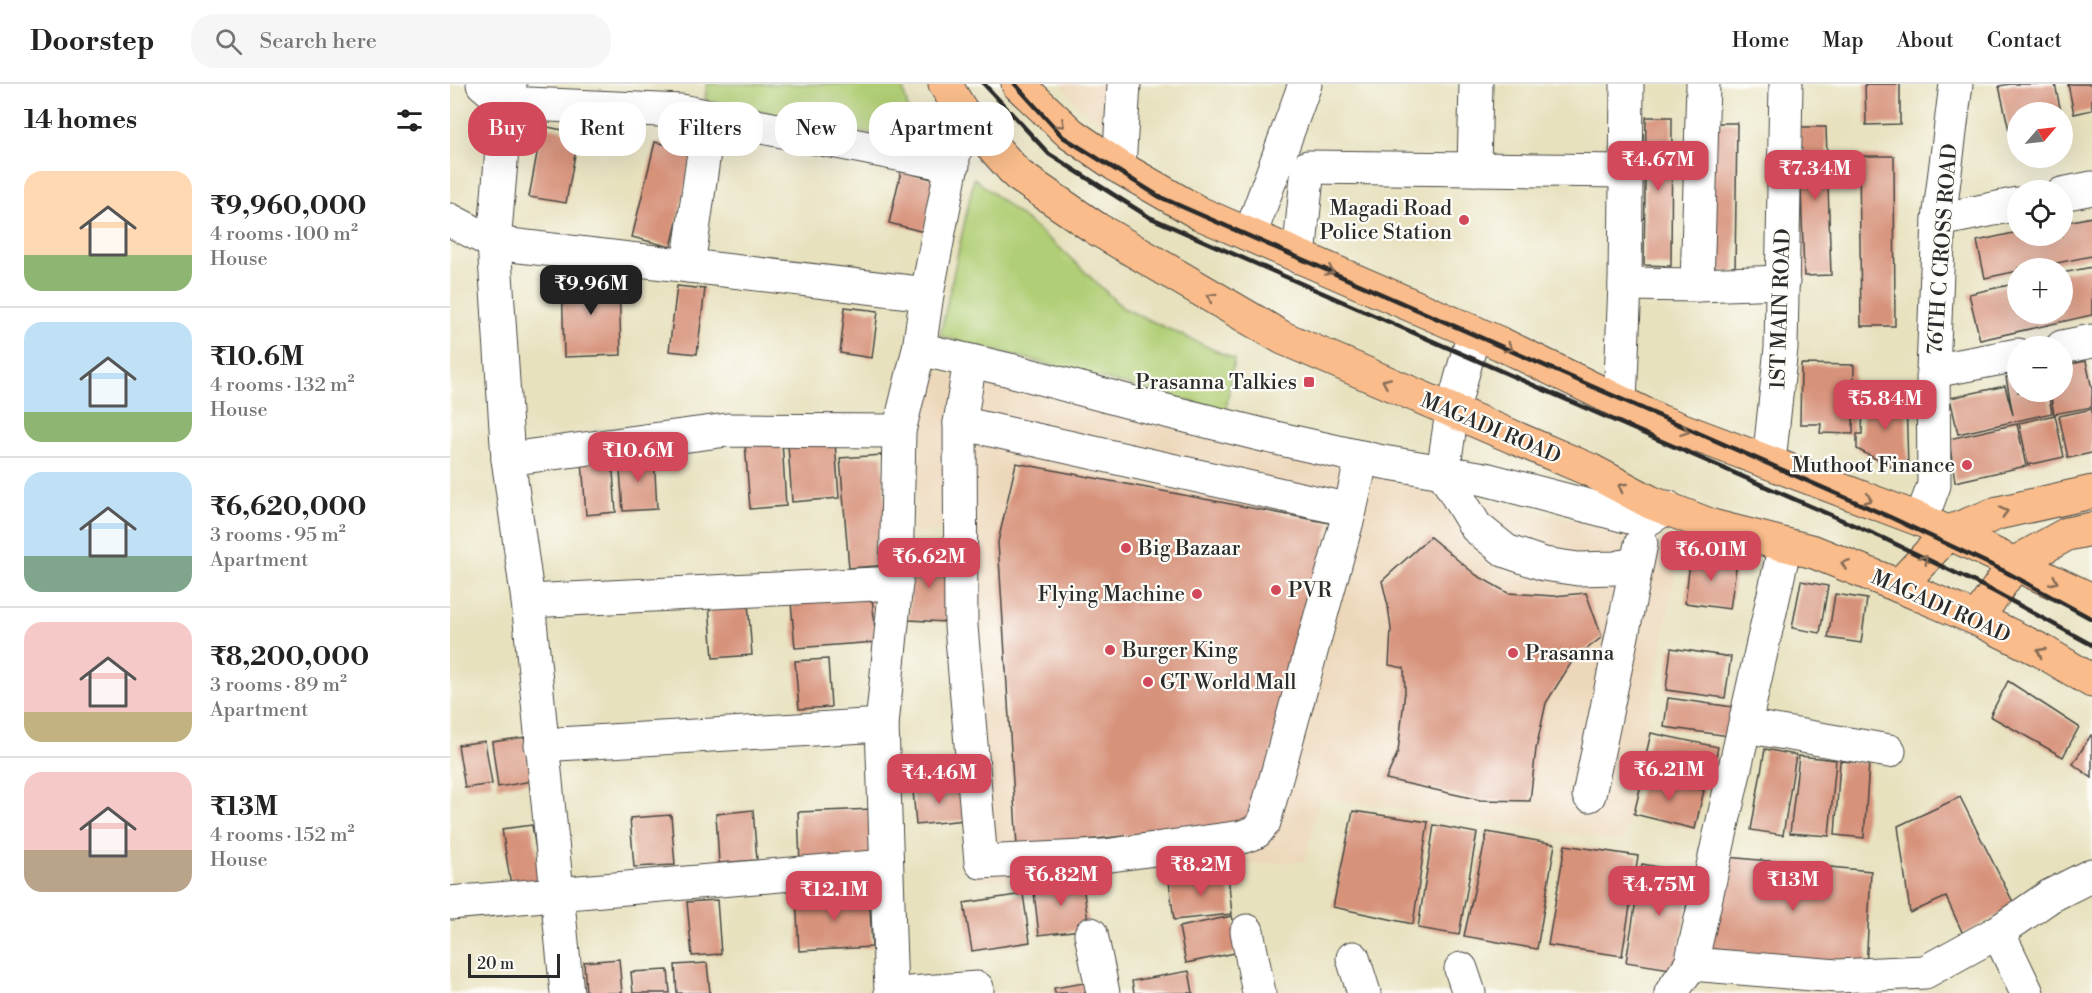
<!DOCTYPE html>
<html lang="en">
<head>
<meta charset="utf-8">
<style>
  :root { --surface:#fff; --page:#f6f6f6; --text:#222; --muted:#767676; --line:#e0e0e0; --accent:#d1495b }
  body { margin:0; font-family:"Libre Bodoni",serif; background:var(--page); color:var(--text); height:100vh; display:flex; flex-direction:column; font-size:22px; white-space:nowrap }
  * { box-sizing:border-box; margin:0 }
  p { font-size:20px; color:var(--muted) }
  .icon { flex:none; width:33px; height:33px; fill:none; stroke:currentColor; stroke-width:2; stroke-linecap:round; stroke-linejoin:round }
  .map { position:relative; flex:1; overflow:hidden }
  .panel { display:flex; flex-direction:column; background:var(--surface); width:450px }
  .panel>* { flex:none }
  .guide { position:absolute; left:18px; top:18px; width:570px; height:54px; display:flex; gap:12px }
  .needle { width:39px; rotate:62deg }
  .tools { position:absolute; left:1557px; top:18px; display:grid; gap:12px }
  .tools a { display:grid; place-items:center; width:66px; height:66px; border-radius:50%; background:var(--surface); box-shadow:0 6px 24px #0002; font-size:30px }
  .scale { position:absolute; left:18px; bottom:15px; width:92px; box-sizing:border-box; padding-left:6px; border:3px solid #2b2b2b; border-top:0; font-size:16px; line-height:21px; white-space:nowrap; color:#2b2b2b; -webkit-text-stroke:4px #fdfcf7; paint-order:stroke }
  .price { position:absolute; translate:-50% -51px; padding:0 14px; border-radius:12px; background:var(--accent); color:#fff; font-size:20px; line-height:39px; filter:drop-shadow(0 2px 3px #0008) }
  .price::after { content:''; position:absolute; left:50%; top:36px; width:18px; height:14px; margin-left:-9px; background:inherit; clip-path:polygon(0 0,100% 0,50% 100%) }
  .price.active { background:#222; color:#fff }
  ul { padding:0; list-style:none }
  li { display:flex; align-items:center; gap:18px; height:150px; padding:0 24px }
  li+li { border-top:2px solid var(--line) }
  li span { display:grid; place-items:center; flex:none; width:168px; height:120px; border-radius:18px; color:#555 }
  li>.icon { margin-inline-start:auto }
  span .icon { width:72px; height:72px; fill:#fffc; stroke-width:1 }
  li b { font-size:26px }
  h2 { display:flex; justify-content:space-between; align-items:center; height:72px; padding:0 24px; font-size:26px }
  .pill { padding:0 21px; border-radius:24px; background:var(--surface); box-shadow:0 6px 24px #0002; font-size:21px; line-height:54px }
  .pill.active { background:var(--accent); color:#fff }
  header { display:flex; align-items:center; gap:36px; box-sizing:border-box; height:84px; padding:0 30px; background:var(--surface); border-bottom:2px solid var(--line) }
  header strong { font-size:28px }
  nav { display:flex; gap:33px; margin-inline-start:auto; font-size:21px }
  .search { width:420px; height:54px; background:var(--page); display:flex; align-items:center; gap:15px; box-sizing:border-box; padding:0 21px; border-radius:24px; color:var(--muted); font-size:22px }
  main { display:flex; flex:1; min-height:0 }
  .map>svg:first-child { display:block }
  .built { fill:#edd7ba }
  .green { fill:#b0ce75; stroke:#6e7c50; stroke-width:1.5 }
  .building { fill:#d7927a }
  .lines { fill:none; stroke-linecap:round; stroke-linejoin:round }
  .minor-casing { stroke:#474641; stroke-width:35 }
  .major-casing { stroke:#474641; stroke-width:35 }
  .minor { stroke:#fff; stroke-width:33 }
  .major { stroke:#f9bc8a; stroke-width:33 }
  .rail { stroke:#2b2b2b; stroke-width:4.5 }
  .oneway { stroke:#886c56 }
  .poi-dot { fill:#d1495b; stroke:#fdfcf7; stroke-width:2 }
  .labels { text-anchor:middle; stroke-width:4.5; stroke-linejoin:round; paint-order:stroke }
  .poi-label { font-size:21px; fill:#2b2b2b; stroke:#fdfcf7; text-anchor:start }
  .street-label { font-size:21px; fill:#2b2b2b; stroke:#fdfcf7 }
</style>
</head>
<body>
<header>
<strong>Doorstep</strong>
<div class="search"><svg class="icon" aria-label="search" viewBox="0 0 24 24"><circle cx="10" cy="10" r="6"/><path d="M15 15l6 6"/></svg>Search here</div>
<nav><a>Home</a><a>Map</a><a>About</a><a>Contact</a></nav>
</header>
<main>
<section class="panel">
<h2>14 homes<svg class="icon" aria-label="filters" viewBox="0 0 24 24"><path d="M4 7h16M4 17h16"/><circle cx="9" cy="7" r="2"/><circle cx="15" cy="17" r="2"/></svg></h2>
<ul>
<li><span style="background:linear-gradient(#ffd9b3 70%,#8fb573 0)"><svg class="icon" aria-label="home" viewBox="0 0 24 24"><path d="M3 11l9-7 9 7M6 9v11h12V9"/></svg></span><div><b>₹9,960,000</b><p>4 rooms · 100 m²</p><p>House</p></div></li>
<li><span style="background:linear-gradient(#bfe0f5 75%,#8fb573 0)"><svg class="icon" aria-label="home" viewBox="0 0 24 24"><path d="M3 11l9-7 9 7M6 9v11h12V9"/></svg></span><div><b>₹10.6M</b><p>4 rooms · 132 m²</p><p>House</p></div></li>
<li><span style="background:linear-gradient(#bfe0f5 70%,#7fa58c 0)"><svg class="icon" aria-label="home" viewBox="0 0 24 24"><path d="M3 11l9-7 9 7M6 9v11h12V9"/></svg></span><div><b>₹6,620,000</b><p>3 rooms · 95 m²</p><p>Apartment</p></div></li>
<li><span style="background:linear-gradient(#f6c9c9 75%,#c2b280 0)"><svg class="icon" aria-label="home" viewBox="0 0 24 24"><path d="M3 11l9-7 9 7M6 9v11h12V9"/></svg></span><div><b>₹8,200,000</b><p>3 rooms · 89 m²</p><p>Apartment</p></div></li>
<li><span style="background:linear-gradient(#f6c9c9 65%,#b9a48a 0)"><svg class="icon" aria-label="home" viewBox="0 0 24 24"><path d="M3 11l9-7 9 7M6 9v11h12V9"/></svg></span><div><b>₹13M</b><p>4 rooms · 152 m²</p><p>House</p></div></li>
</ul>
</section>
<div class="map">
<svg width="1642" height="909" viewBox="0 0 1642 909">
  <rect width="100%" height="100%" fill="#fdfcf7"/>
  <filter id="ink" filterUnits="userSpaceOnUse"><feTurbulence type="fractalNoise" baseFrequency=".0167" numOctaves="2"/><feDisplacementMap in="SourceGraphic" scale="12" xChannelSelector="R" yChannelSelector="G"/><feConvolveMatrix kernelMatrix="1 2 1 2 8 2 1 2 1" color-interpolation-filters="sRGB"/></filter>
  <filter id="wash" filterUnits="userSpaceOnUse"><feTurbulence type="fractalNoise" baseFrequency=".008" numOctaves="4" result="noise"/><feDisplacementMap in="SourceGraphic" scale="24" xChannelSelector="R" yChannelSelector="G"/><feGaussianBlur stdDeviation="1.35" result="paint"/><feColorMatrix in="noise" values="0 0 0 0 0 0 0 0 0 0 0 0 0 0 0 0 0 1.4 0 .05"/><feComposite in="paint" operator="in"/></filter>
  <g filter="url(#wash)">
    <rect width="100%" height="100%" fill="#e7e1be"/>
    <g class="built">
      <polygon points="612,0 686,0 685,60 630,24"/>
      <polygon points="479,286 943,393 1231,462 1174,758 870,713 855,777 530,796 510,447 462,448"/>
    </g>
    <g class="green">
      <polygon points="257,0 452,0 466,59 255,16"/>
      <polygon points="524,94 610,164 673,224 784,275 776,327 490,252"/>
    </g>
    <g id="blocks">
      <g class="building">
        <polygon points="1415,0 1450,0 1450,40 1416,41"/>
        <polygon points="1560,0 1605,0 1611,28 1568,28 1568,44 1559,46 1549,2"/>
        <polygon points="1618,0 1642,0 1642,26 1624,30"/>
        <polygon points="1196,33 1222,33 1221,182 1194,181"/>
        <polygon points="1260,39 1287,39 1285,188 1259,187"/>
        <polygon points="92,42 129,49 116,119 79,113"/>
        <polygon points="1349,43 1376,43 1381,191 1354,192"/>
        <polygon points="205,58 244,67 221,163 182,153"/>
        <polygon points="1409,72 1444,72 1445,242 1411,242"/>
        <polygon points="451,87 486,96 474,148 439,139"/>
        <polygon points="1642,133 1642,172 1582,184 1568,184 1568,187 1535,194 1527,157 1568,148 1568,152 1612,152 1612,139"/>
        <polygon points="1642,183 1642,231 1530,256 1519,210 1568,199 1568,230 1612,230 1612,189"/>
        <polygon points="169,192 171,271 114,273 112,193"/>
        <polygon points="227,202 255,205 247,270 219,267"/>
        <polygon points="395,223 428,227 422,274 390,269"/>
        <polygon points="1636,277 1642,305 1642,323 1604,330 1600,308 1612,308 1612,282"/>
        <polygon points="1351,280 1404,281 1403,350 1370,349 1371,340 1350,340"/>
        <polygon points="1568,291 1568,308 1598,308 1602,329 1508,350 1500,314 1555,302 1563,331 1556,293"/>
        <polygon points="1435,311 1435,317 1456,316 1458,383 1443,384 1407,365 1407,350 1412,350 1413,313"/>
        <polygon points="1642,325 1642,369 1618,374 1609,332"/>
        <polygon points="1605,331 1614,373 1578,381 1569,339"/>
        <polygon points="1567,340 1576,382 1505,398 1499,355"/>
        <polygon points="332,356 336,422 300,425 295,359"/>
        <polygon points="385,358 389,414 342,418 338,361"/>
        <polygon points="204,371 207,425 173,427 169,373"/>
        <polygon points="432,371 440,481 399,484 390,374"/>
        <polygon points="162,375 166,428 136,431 132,377"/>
        <polygon points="566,379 880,439 803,739 567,763 548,458"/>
        <polygon points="980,453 1026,491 1058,509 1103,512 1136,509 1152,553 1123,576 1096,619 1086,665 1080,717 1030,716 936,695 948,668 955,607 954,584 939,581 941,545 938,522 932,497"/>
        <polygon points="1241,470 1287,477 1280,525 1235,519"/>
        <polygon points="463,471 499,473 496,538 459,536"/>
        <polygon points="1351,497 1378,502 1370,549 1342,544"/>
        <polygon points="1385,510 1417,515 1411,559 1378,554"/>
        <polygon points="422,512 426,558 345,564 341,518"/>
        <polygon points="298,518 302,571 263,574 259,521"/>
        <polygon points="1221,564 1281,573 1275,614 1216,606"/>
        <polygon points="378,575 381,623 349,625 345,577"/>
        <polygon points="1558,597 1629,643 1613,673 1540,632"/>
        <polygon points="1218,614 1283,623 1279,652 1214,643"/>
        <polygon points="1201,649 1268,663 1262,693 1194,679"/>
        <polygon points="1641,651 1642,652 1642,694 1623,680"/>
        <polygon points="75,653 82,697 48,703 42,658"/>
        <polygon points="35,657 42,700 15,704 8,661"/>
        <polygon points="1315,665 1346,671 1333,751 1301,746"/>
        <polygon points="1349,672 1386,676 1379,752 1340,749"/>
        <polygon points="1390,677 1419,679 1414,754 1385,751"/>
        <polygon points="1193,692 1254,706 1245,745 1184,730"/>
        <polygon points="511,701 515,736 466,741 463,706"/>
        <polygon points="1510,713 1565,822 1513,850 1496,813 1460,829 1448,742"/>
        <polygon points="423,725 425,776 350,779 348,728"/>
        <polygon points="303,726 307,776 269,779 266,730"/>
        <polygon points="903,727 978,738 963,840 883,823"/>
        <polygon points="221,731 225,781 184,783 180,734"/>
        <polygon points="82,741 91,797 61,802 52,745"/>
        <polygon points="984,741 1027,749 1009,851 968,844"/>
        <polygon points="1037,748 1105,760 1087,865 1014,852"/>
        <polygon points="1115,761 1188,772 1172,872 1098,861"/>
        <polygon points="1277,773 1421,787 1416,885 1256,864"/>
        <polygon points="1192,780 1242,789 1226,886 1176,878"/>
        <polygon points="778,791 782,830 724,836 719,797"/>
        <polygon points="632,794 639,845 589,851 583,800"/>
        <polygon points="419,808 422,863 349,867 346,812"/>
        <polygon points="573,810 580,858 522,867 514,819"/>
        <polygon points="267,816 271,870 242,872 237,818"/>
        <polygon points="782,832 790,868 736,879 729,843"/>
        <polygon points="169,875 172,909 136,909 134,878"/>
        <polygon points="257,879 260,909 227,909 225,881"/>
        <polygon points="218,886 220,909 183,909 181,888"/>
        <polygon points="739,887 743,909 684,909 682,897"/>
        <polygon points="646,897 648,909 605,909 604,904"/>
      </g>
    </g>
  </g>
  <g filter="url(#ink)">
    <use href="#blocks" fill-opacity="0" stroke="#474641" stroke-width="1.5"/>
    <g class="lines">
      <g class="minor-casing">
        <g id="minor">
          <polyline points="33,0 56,19 231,27 503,81"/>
          <polyline points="60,0 56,19 44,159 58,375 78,517 117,909"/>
          <polyline points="669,83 674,0"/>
          <polyline points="1024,85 1026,0"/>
          <polyline points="1612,110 1642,104"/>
          <polyline points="0,136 44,159 477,210"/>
          <polyline points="1489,136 1568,120"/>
          <polyline points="800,151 855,0"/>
          <polyline points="849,173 858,83 1176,87"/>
          <polyline points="238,182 259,33"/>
          <polyline points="1175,200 1247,201 1333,198"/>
          <polyline points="1247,201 1253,0"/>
          <polyline points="1024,248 1002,328 993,388 1026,443 1056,467 1094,480 1128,485 1165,484 1187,479"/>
          <polyline points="1612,263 1642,257"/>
          <polyline points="469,265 560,286 680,318 817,352 933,378 1035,395 1195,437 1217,423"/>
          <polyline points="520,277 510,339 511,542 531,778 654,772 792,753 806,748 814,738 900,426 912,373"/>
          <polyline points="1483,287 1568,271"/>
          <polyline points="1170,318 1175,200 1177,0"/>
          <polyline points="510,339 900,426"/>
          <polyline points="58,375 277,346 449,347"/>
          <polyline points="1319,378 1331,264 1336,0"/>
          <polyline points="1471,436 1484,401 1483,287 1489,136 1506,0"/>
          <polyline points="78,517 446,499"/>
          <polyline points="1295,642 1439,667"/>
          <polyline points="91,661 432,641"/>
          <polyline points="1139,711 1191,460"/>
          <polyline points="0,819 436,782"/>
          <polyline points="797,847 809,909"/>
          <polyline points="1548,848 1577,909"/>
          <polyline points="641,850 653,909"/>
          <polyline points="903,874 914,909"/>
          <polyline points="1241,880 1387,892 1475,888 1548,848 1600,812 1642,791"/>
          <polyline points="1011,885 1019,909"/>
          <polyline points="441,909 432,641 446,499 449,347 469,265 477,210 512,28"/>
          <polyline points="460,909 527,904 527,909"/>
          <polyline points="1221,909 1241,880 1335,461"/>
        </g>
      </g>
      <g class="major-casing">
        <g id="major">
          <polyline points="495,0 512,28 568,91 647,145 833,254 1140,386 1200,418 1262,442 1364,468 1449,502 1527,535 1592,567 1642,597"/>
          <polyline points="568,0 621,50 669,83 749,129 1051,260 1209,337 1471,436 1642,516"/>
          <polyline points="1449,502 1499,448 1548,429 1642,408"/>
          <polyline points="1527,535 1565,479 1617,450 1642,445"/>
        </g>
      </g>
      <use href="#minor" class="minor"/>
      <use href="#major" class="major"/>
      <g class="rail">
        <polyline points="534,0 599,70 699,133 1433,454 1543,507 1642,561"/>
        <polyline points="565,0 613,53 710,113 1442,434 1554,487 1642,535"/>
      </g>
    </g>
    <defs><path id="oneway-chevron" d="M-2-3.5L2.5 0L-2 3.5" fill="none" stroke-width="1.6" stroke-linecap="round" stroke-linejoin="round" transform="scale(1.5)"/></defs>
    <g class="oneway">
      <use href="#oneway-chevron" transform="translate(611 40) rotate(42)"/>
      <use href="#oneway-chevron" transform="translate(880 187) rotate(24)"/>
      <use href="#oneway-chevron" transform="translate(761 213) rotate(-150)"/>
      <use href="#oneway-chevron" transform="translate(1059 264) rotate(26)"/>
      <use href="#oneway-chevron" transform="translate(936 298) rotate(-156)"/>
      <use href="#oneway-chevron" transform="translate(1235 347) rotate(20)"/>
      <use href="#oneway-chevron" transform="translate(1172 403) rotate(-152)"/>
      <use href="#oneway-chevron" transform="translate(1418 415) rotate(21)"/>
      <use href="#oneway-chevron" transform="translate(1554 428) rotate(-15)"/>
      <use href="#oneway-chevron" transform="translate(1474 475) rotate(-47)"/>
      <use href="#oneway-chevron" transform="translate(1395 480) rotate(-159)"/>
      <use href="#oneway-chevron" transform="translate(1604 497) rotate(25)"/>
      <use href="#oneway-chevron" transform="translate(1591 568) rotate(-152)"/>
    </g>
  </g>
  <g class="poi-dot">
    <circle cx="1014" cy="136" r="6"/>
    <rect x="853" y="292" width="12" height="12" rx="3"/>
    <circle cx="1517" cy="381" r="6"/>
    <circle cx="676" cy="464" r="6"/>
    <circle cx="826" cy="506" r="6"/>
    <circle cx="747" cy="510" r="6"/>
    <circle cx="660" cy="566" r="6"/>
    <circle cx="1063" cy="569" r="6"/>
    <circle cx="698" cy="598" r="6"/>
  </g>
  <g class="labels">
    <g class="poi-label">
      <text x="1002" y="131" text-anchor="end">Magadi Road<tspan x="1002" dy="24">Police Station</tspan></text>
      <text x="847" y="305" text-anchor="end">Prasanna Talkies</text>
      <text x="1505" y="388" text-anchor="end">Muthoot Finance</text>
      <text x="688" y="471">Big Bazaar</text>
      <text x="838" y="513">PVR</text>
      <text x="735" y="517" text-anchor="end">Flying Machine</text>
      <text x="672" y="573">Burger King</text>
      <text x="1075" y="576">Prasanna</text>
      <text x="710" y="605">GT World Mall</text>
    </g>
    <g class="street-label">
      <text transform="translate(1492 165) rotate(-86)" y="7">76TH C CROSS ROAD</text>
      <text transform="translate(1330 225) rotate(-88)" y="7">1ST MAIN ROAD</text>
      <text transform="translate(1041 344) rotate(23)" y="7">MAGADI ROAD</text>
      <text transform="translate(1491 522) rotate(24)" y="7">MAGADI ROAD</text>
    </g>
  </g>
</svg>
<div class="tools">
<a><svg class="needle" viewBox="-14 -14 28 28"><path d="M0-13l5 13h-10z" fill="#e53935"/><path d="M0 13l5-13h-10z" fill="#767676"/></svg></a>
<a><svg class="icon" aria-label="locate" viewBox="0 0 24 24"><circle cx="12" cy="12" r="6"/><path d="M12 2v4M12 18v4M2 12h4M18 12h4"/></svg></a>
<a>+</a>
<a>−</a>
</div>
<div class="scale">20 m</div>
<b class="price" style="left:1208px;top:108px">₹4.67M</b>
<b class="price" style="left:1365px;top:117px">₹7.34M</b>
<b class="price active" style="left:141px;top:232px">₹9.96M</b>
<b class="price" style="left:1435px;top:347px">₹5.84M</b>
<b class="price" style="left:188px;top:399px">₹10.6M</b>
<b class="price" style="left:1261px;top:498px">₹6.01M</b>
<b class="price" style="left:479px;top:505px">₹6.62M</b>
<b class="price" style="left:1219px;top:718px">₹6.21M</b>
<b class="price" style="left:489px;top:721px">₹4.46M</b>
<b class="price" style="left:751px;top:813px">₹8.2M</b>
<b class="price" style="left:611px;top:823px">₹6.82M</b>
<b class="price" style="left:1343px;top:828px">₹13M</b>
<b class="price" style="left:1209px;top:833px">₹4.75M</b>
<b class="price" style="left:384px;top:838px">₹12.1M</b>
<div class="guide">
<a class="pill active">Buy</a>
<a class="pill">Rent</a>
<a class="pill">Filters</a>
<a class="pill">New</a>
<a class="pill">Apartment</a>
</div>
</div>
</main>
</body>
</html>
